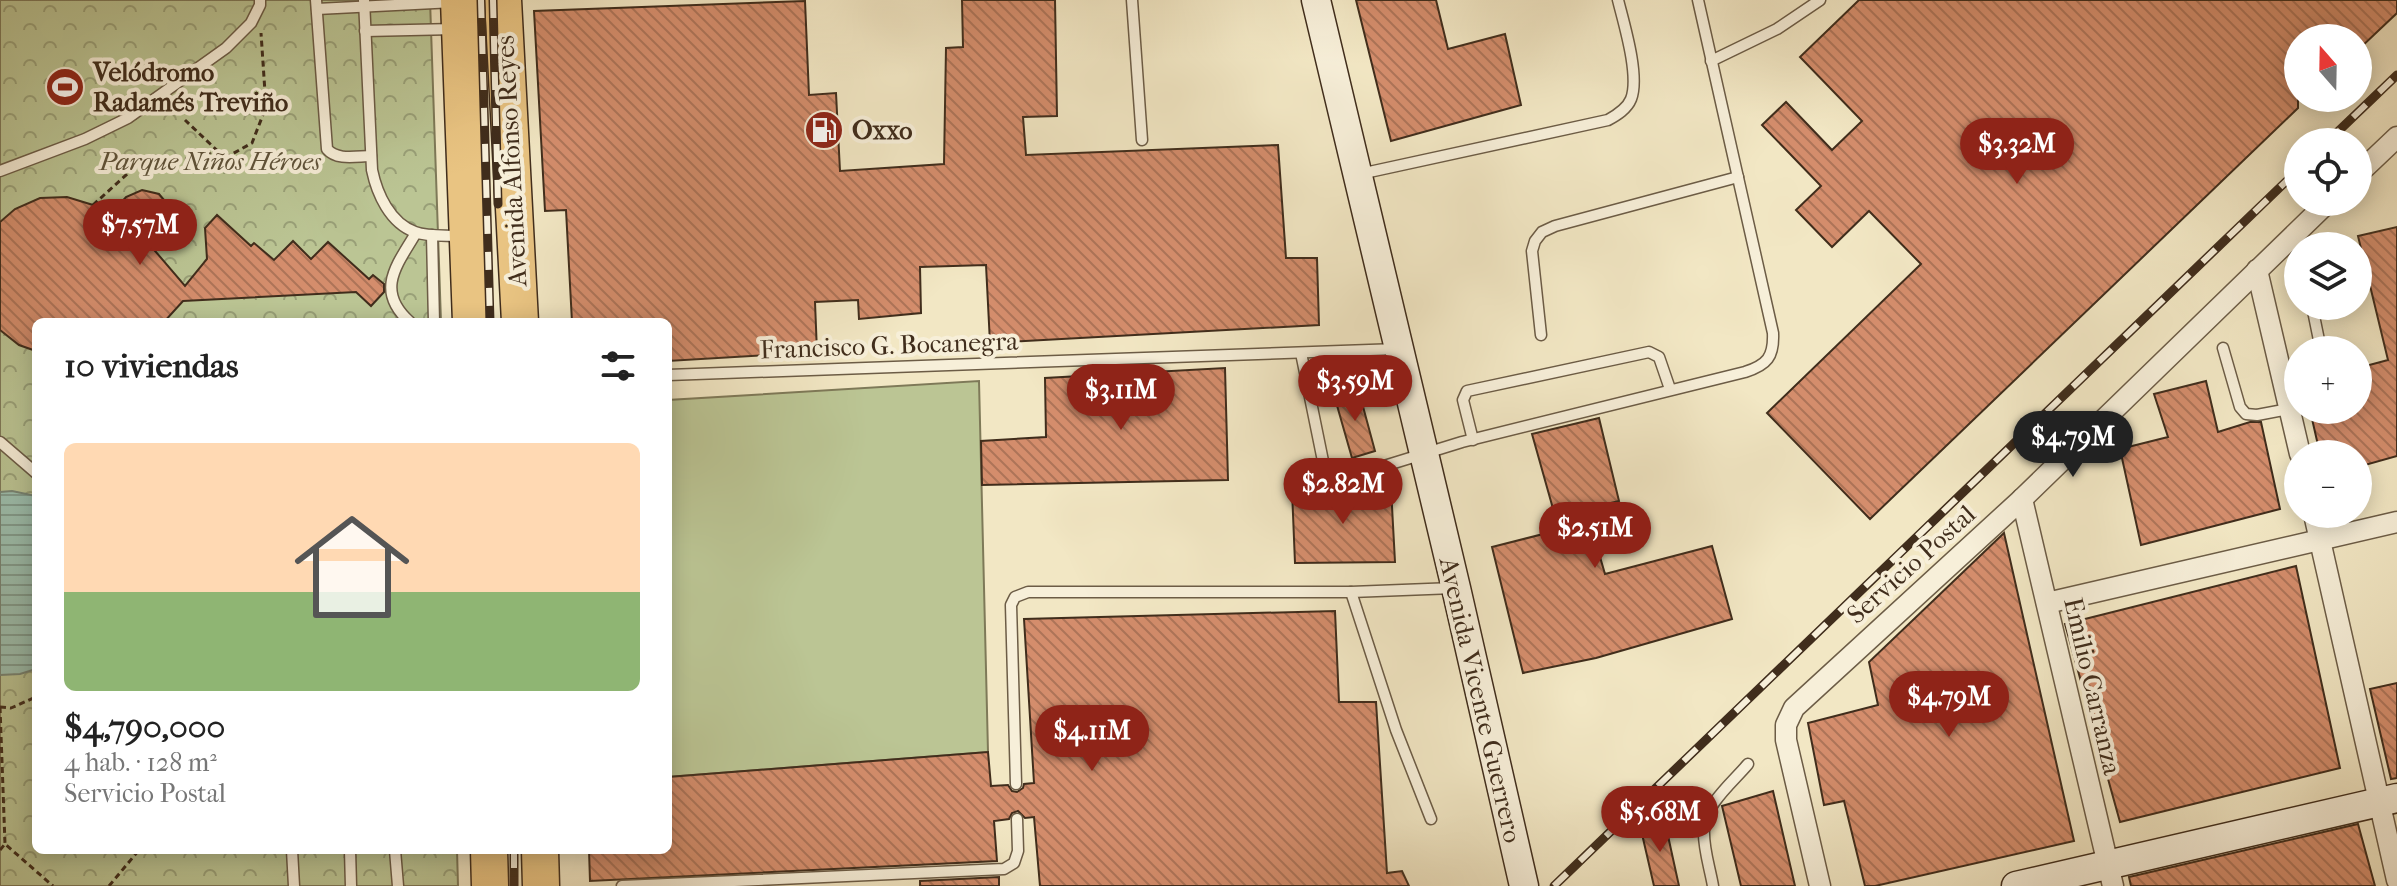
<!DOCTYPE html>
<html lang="es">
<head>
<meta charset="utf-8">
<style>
  :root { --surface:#fff; --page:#f6f6f6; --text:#222; --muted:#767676; --line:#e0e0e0; --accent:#8f2418 }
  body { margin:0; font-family:"IM FELL French Canon",serif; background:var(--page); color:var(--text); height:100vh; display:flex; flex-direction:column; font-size:30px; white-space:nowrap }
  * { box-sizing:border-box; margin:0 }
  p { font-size:26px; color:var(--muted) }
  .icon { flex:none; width:44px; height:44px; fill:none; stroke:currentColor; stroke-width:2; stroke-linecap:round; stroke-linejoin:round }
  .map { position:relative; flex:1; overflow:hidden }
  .sheet { position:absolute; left:32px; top:318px; width:640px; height:536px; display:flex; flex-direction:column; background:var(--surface); border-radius:12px; box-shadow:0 4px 20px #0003 }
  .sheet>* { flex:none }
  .needle { width:52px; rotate:340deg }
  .buttons { position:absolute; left:2284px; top:24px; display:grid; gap:16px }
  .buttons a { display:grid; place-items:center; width:88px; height:88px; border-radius:50%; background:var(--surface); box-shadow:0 4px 20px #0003; font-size:40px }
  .price { position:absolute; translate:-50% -68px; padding:0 18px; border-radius:28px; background:var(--accent); color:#fff; font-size:26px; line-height:52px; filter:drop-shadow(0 2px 4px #0008) }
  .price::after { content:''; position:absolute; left:50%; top:48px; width:24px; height:18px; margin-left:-12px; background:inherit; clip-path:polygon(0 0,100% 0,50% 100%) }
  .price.selected { background:#222; color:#fff }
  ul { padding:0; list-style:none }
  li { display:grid; align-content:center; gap:16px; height:424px; padding:0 32px }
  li+li { border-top:2px solid var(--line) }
  li span { display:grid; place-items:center; height:248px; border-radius:12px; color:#555 }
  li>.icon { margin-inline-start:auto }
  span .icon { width:144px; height:144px; fill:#fffc; stroke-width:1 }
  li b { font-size:34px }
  h2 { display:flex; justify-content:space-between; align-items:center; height:96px; padding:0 32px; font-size:34px }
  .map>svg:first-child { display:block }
  .green { fill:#bbc594; stroke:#7e7958; stroke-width:2 }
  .forest { fill:url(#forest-crowns); stroke:#7e7958; stroke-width:2 }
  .water { fill:url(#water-rules); stroke:#778575; stroke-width:2 }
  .building { fill:url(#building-back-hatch); stroke:#402d1c; stroke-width:2 }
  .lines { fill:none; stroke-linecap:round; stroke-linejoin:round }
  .lane-casing { stroke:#6c5c46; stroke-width:13 }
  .street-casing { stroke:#6c5c46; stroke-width:23 }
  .secondary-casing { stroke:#402d1c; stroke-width:31 }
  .highway-casing { stroke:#402d1c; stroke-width:39 }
  .path { stroke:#402d1c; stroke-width:3; stroke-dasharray:6 4; stroke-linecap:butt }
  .lane { stroke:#f7efd9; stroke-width:10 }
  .street { stroke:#f7efd9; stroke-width:20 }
  .secondary { stroke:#f7efd9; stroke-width:28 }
  .highway { stroke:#e9c482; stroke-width:36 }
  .rail-casing { stroke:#402d1c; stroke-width:9 }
  .rail { stroke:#f7efd9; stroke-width:6; stroke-dasharray:18; stroke-linecap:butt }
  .labels { text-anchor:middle; stroke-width:8; stroke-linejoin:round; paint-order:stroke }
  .poi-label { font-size:26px; font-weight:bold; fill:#402d1c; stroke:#f7efd9; text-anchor:start }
  .park-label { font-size:26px; font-style:italic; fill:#5f533a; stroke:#f7efd9 }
  .street-label { font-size:26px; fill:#402d1c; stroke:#f7efd9 }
</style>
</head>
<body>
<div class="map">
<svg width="2397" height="886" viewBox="0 0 2397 886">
  <defs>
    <pattern id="forest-crowns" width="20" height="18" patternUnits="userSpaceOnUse" patternTransform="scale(2)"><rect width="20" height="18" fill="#bbc594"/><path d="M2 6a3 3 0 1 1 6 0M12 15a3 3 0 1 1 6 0" fill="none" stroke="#99a078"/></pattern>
    <pattern id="water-rules" width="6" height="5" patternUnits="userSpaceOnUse" patternTransform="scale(2)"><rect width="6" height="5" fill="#9cc0b0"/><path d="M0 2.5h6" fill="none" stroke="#819c8e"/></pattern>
    <pattern id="building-back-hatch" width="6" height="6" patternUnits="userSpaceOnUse" patternTransform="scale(2)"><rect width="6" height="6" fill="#d48d6c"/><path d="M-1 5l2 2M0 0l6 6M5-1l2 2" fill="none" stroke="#ad7458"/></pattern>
  </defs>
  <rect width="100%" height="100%" fill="#f2e7c4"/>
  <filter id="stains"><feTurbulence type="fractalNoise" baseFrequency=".0025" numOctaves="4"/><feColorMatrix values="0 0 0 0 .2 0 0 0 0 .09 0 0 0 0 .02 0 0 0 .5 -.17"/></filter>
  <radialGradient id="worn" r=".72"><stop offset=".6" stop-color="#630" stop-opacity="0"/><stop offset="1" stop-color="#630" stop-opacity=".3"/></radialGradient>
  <polygon class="green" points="979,381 988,752 668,777 668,400"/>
  <polygon class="forest" points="0,0 430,0 441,322 36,322 36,850 457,850 458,886 0,886"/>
  <polygon class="water" points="12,491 36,496 36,669 20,674 0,675 0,492"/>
  <g class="building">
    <polygon points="962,0 1055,0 1057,116 1023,117 1026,155 1278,145 1286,258 1317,258 1319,325 990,343 986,265 920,267 921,313 859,319 858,300 815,302 817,352 668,361 668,322 572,322 566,210 545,211 534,11 805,1 809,95 836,93 840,171 944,164 946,48 963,47"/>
    <polygon points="1356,0 1436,0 1448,49 1505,34 1521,105 1391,141"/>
    <polygon points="1859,0 2397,0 2397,13 2358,50 2358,38 2298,38 2298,108 1870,519 1767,413 1921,264 1869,211 1832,247 1796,210 1821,186 1762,125 1786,102 1832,150 1862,121 1800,57"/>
    <polygon points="142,190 159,194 170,207 170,224 165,232 150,245 185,286 207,259 205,228 217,215 251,246 254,243 274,260 293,241 311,259 328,242 369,279 373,275 384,284 384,292 371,306 356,292 183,301 164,322 36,322 36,351 19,345 0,330 0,222 15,209 40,198 67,197 93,205 109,216 126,197"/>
    <polygon points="2397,227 2397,456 2358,467 2358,454 2320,454 2310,410 2358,410 2358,368 2388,360 2358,236"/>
    <polygon points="1225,368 1228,480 982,485 981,441 1046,437 1045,378"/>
    <polygon points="2206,381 2218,432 2250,422 2261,422 2280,509 2141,545 2120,449 2168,437 2154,394"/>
    <polygon points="1358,388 1375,451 1352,458 1334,395"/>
    <polygon points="1599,418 1619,501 1586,509 1605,574 1712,546 1732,619 1596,658 1523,673 1492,547 1559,530 1532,434"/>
    <polygon points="1391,488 1395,562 1295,563 1292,490"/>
    <polygon points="2004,533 2074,841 1875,886 1865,886 1844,801 1824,805 1808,723 1878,705 1869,662"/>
    <polygon points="2296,566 2340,768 2120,822 2065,624"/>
    <polygon points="1335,611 1339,702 1376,702 1387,873 1402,871 1409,886 1040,886 1034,817 1025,818 1018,811 1012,813 1009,819 994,821 997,861 590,881 589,850 668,850 668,777 988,752 991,786 1008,785 1012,791 1017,792 1023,788 1024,784 1034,783 1024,619"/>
    <polygon points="2397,683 2397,778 2391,779 2370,689"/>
    <polygon points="1773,791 1795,886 1741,886 1722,806"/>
    <polygon points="1663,813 1679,886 1654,886 1642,834"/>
    <polygon points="2358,824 2375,886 2131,886 2129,877"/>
    <polygon points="999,877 999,886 920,886 920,881"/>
  </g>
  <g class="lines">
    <g class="lane-casing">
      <g id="lane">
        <path d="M316,0L327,149C337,161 357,156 371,156"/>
        <path d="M364,0L372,170C377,194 390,223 415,232C428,237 446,235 460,236"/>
        <polyline points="1132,0 1142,140"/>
        <polyline points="317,9 454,2"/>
        <polyline points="365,31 455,29"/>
        <polyline points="1711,61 1777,29 1820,0"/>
        <polyline points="0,171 85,139 128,118 226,48 251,23 260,5 260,0"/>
        <path d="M1360,174L1608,120C1617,115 1627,109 1631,99C1640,76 1624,24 1618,0"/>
        <polyline points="432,235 434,322"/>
        <polyline points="2312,306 2321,350"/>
        <path d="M410,322C375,291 396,266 416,233"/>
        <polyline points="1541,335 1532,251 1535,241 1542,232 1555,226 1738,177"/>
        <polyline points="2223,348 2240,407 2246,414 2257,415 2289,409"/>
        <path d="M1301,353L1323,461L1329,471L1349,476L1368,471L1462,442L1745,372C1767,365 1774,357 1773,333L1698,0"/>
        <polyline points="668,375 1398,349"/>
        <polyline points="1473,440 1463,400 1467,391 1649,352 1659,357 1670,389"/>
        <polyline points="0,442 36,473"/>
        <polyline points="1351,592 1396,730 1431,819"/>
        <polyline points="1016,784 1011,605 1015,597 1028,592 1351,592 1454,588"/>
        <polyline points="292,850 294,886"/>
        <polyline points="350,850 351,886"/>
        <polyline points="395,850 398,886"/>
        <polyline points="622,886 1004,869 1014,863 1018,851 1017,819"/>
        <path d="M1713,886C1710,868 1703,848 1704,830C1704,805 1733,782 1748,764"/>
      </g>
    </g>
    <g class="street-casing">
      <g id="street">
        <polyline points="2358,174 2397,137"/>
        <polyline points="2257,270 2300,454"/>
        <polyline points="2022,499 2113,886"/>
        <polyline points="2314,514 2397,880"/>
        <polyline points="2047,603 2397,522"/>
        <polyline points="1820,886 1786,740 1786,725 1794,708 2022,499 2328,202"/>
      </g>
    </g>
    <g class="secondary-casing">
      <g id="secondary">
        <polyline points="1316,0 1456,588 1524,886"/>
        <polyline points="2016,886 2397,798"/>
      </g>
    </g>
    <g class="highway-casing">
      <g id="highway">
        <polyline points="459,0 471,322"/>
        <polyline points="503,0 520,322"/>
        <polyline points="489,850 490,886"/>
        <polyline points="540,850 541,886"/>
      </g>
    </g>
    <g class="path">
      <polyline points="225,158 252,143 266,107 261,33"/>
      <polyline points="93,205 137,165 152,156 206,161 225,158 185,120"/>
      <polyline points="0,707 5,844"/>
      <polyline points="0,707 11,708 36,697"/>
      <polyline points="0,850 5,844 53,886"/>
      <polyline points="109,886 139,850"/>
    </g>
    <use href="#lane" class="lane"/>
    <use href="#street" class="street"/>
    <use href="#secondary" class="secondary"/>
    <use href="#highway" class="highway"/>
    <g class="rail-casing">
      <g id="rail">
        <polyline points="481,0 490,322"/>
        <polyline points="493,0 498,204"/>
        <polyline points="2327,142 2397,75"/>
        <polyline points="514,850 514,886"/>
        <polyline points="1554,886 2298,170"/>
      </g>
    </g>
    <use href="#rail" class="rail"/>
  </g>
  <defs>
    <g id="stadium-disc" transform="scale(2)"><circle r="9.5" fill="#8f2418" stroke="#f7efd9"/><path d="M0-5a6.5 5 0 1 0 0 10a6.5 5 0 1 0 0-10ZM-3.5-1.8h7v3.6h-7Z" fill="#fff"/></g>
    <g id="fuel-disc" transform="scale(2)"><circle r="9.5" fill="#8f2418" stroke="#f7efd9"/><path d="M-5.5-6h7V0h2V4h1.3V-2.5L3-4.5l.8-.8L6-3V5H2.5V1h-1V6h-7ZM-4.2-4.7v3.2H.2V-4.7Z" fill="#fff"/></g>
  </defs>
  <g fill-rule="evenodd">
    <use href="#stadium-disc" x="65" y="87"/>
    <use href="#fuel-disc" x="824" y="130"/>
  </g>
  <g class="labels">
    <g class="poi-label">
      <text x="93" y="81">Velódromo<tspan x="93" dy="30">Radamés Treviño</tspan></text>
      <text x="852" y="139">Oxxo</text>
    </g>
    <g class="park-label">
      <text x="210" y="170">Parque Niños Héroes</text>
    </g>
    <g class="street-label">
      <text transform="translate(511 161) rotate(-93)" y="9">Avenida Alfonso Reyes</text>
      <text transform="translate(889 345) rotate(-2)" y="9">Francisco G. Bocanegra</text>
      <text transform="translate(1911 564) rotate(-42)" y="9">Servicio Postal</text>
      <text transform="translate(2093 686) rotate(77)" y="9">Emilio Carranza</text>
      <text transform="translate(1481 700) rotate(77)" y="9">Avenida Vicente Guerrero</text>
    </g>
  </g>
  <rect width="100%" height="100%" filter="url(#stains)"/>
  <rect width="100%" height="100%" fill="url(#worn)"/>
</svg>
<div class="buttons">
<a><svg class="needle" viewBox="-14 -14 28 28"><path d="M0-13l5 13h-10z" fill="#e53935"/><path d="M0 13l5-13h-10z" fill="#767676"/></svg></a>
<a><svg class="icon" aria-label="locate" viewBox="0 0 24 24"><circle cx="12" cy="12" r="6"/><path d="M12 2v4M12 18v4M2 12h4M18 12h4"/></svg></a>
<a><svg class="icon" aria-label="layers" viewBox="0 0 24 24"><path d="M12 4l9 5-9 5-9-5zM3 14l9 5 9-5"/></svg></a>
<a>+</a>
<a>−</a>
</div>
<b class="price" style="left:2017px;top:186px">$3.32M</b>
<b class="price" style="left:140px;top:267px">$7.57M</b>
<b class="price" style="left:1355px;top:423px">$3.59M</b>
<b class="price" style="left:1121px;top:432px">$3.11M</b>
<b class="price selected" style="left:2073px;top:479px">$4.79M</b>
<b class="price" style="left:1343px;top:526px">$2.82M</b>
<b class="price" style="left:1595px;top:570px">$2.51M</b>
<b class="price" style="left:1949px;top:739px">$4.79M</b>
<b class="price" style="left:1092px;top:773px">$4.11M</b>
<b class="price" style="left:1660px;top:854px">$5.68M</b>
<section class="sheet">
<h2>10 viviendas<svg class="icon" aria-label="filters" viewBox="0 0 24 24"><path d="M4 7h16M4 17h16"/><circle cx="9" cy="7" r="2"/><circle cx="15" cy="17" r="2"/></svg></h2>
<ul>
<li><span style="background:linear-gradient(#ffd9b3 60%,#8fb573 0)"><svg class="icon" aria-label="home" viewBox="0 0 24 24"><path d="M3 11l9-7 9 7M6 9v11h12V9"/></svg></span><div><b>$4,790,000</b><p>4 hab. · 128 m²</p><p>Servicio Postal</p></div></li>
</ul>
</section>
</div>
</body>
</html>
